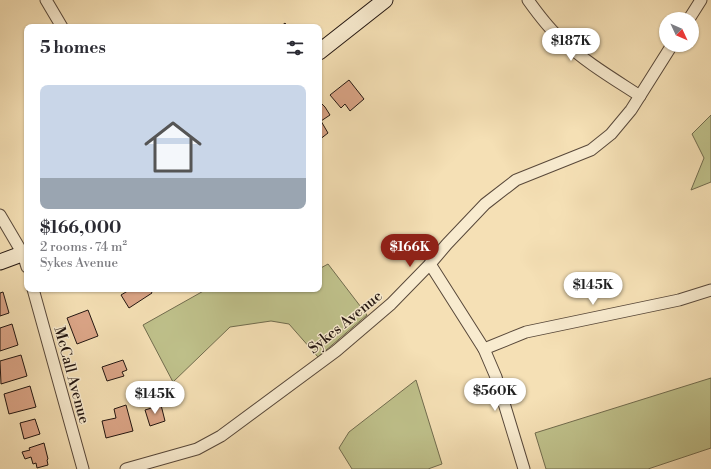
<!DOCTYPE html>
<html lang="en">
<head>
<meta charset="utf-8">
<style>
  :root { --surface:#fff; --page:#f2f2f3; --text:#2b2b33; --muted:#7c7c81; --line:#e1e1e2; --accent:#8f2418 }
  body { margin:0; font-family:"Libre Bodoni",serif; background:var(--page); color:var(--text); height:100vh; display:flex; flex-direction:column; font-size:15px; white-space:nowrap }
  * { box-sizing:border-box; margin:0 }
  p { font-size:13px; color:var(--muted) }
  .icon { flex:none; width:22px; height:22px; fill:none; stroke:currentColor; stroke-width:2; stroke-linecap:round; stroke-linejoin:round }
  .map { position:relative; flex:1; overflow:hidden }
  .panel { position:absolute; left:24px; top:24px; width:298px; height:268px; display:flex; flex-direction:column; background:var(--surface); border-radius:8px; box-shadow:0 1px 3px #0004 }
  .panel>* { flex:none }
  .needle { width:26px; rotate:134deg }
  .fabs { position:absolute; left:659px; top:12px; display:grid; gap:8px }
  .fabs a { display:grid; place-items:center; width:40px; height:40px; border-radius:50%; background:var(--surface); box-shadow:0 1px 3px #0004; font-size:20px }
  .price { position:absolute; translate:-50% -34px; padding:0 9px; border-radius:14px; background:#fff; color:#222; font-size:13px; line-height:26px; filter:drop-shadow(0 1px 2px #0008) }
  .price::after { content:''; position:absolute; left:50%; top:24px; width:12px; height:9px; margin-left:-6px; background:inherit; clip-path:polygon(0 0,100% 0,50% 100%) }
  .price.active { background:var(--accent); color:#fff }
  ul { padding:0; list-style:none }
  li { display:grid; align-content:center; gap:8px; height:212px; padding:0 16px }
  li+li { border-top:1px solid var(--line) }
  li span { display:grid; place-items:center; height:124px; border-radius:8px; color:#555 }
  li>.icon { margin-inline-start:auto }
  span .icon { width:72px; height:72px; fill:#fffc; stroke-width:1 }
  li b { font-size:17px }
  h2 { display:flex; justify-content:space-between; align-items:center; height:48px; padding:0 16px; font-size:17px }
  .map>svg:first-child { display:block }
  .green { fill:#bfc18b; stroke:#716c4e }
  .building { fill:#dba587; stroke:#231611 }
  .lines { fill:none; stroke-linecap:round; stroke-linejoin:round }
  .street-casing { stroke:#58483a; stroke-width:13 }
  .secondary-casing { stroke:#231611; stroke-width:17 }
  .street { stroke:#f8ebcf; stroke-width:11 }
  .secondary { stroke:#f8ebcf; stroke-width:15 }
  .labels { text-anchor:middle; stroke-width:3; stroke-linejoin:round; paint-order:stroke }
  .street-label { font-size:15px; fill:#231611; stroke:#f8ebcf }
</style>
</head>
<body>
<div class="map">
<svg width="711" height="469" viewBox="0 0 711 469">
  <rect width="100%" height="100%" fill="#f5e0b5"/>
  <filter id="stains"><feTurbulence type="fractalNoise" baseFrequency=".005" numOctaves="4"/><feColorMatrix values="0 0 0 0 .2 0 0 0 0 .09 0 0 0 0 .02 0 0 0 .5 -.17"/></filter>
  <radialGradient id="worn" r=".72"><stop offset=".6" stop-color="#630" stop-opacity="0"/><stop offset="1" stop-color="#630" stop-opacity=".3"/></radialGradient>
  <g class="green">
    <polygon points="711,115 711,182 691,190 704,158 692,134"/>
    <polygon points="328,264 367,315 318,357 289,324 271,321 230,327 173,382 143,325 207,289 319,289 319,269"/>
    <polygon points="711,378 711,448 648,469 546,469 535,433"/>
    <polygon points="416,380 442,464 428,469 352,469 339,448 349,432"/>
  </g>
  <g class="building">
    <polygon points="285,23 288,27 280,27"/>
    <polygon points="349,80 364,99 350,111 345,104 341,108 330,95"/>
    <polygon points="319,101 325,107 330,115 321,121 328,133 319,140"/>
    <polygon points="131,289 150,289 152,293 129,308 121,295"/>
    <polygon points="3,292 9,313 0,316 0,293"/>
    <polygon points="88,310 98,336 77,344 67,318"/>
    <polygon points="12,324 18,345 0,351 0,328"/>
    <polygon points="21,355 27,376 1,384 0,361"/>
    <polygon points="123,360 127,370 122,372 124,376 107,381 102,367"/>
    <polygon points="30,386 36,407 9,414 4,394"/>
    <polygon points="126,405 133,431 106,438 102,421 116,418 114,409"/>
    <polygon points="161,405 165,421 150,426 145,410"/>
    <polygon points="35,419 40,434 24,439 20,423"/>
    <polygon points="44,443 48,459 47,460 48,465 37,468 36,463 33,464 31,457 25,459 22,452 30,450 29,448"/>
  </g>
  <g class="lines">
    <g class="street-casing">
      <g id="street">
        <polyline points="46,0 62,27"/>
        <path d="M528,0C538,14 549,29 562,40C585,62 614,79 640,96"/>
        <polyline points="689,19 701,0"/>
        <polyline points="0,215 23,254 27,267"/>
        <polyline points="430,264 484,349 496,377 524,469"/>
        <polyline points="33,289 83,469"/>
        <polyline points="484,349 526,332 679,300 711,290"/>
        <polyline points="126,469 197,449 221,436 336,351 391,304 430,264 447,244 485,204 516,180 591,150 611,134 631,110 672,45"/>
      </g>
    </g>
    <g class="secondary-casing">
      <g id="secondary">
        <polyline points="319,52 385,0"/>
        <polyline points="0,262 27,252"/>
      </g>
    </g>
    <use href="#street" class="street"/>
    <use href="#secondary" class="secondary"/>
  </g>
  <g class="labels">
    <g class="street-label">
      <text transform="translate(345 322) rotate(-39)" y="5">Sykes Avenue</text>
      <text transform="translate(72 375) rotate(75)" y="5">McCall Avenue</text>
    </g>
  </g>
  <rect width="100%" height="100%" filter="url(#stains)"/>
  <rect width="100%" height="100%" fill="url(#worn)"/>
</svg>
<div class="fabs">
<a><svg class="needle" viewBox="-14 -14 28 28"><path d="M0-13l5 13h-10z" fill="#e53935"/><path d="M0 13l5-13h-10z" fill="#7c7c81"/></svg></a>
</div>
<b class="price" style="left:571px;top:62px">$187K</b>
<b class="price active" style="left:410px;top:268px">$166K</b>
<b class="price" style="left:593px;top:306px">$145K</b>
<b class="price" style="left:495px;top:412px">$560K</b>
<b class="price" style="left:155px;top:415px">$145K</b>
<section class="panel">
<h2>5 homes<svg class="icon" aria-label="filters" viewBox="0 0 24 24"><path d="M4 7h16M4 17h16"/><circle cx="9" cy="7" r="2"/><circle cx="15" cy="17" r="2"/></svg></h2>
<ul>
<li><span style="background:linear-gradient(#c9d6e8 75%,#9aa5b1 0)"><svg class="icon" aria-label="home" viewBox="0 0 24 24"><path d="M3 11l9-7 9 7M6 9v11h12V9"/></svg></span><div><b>$166,000</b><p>2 rooms · 74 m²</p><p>Sykes Avenue</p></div></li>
</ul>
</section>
</div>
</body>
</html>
